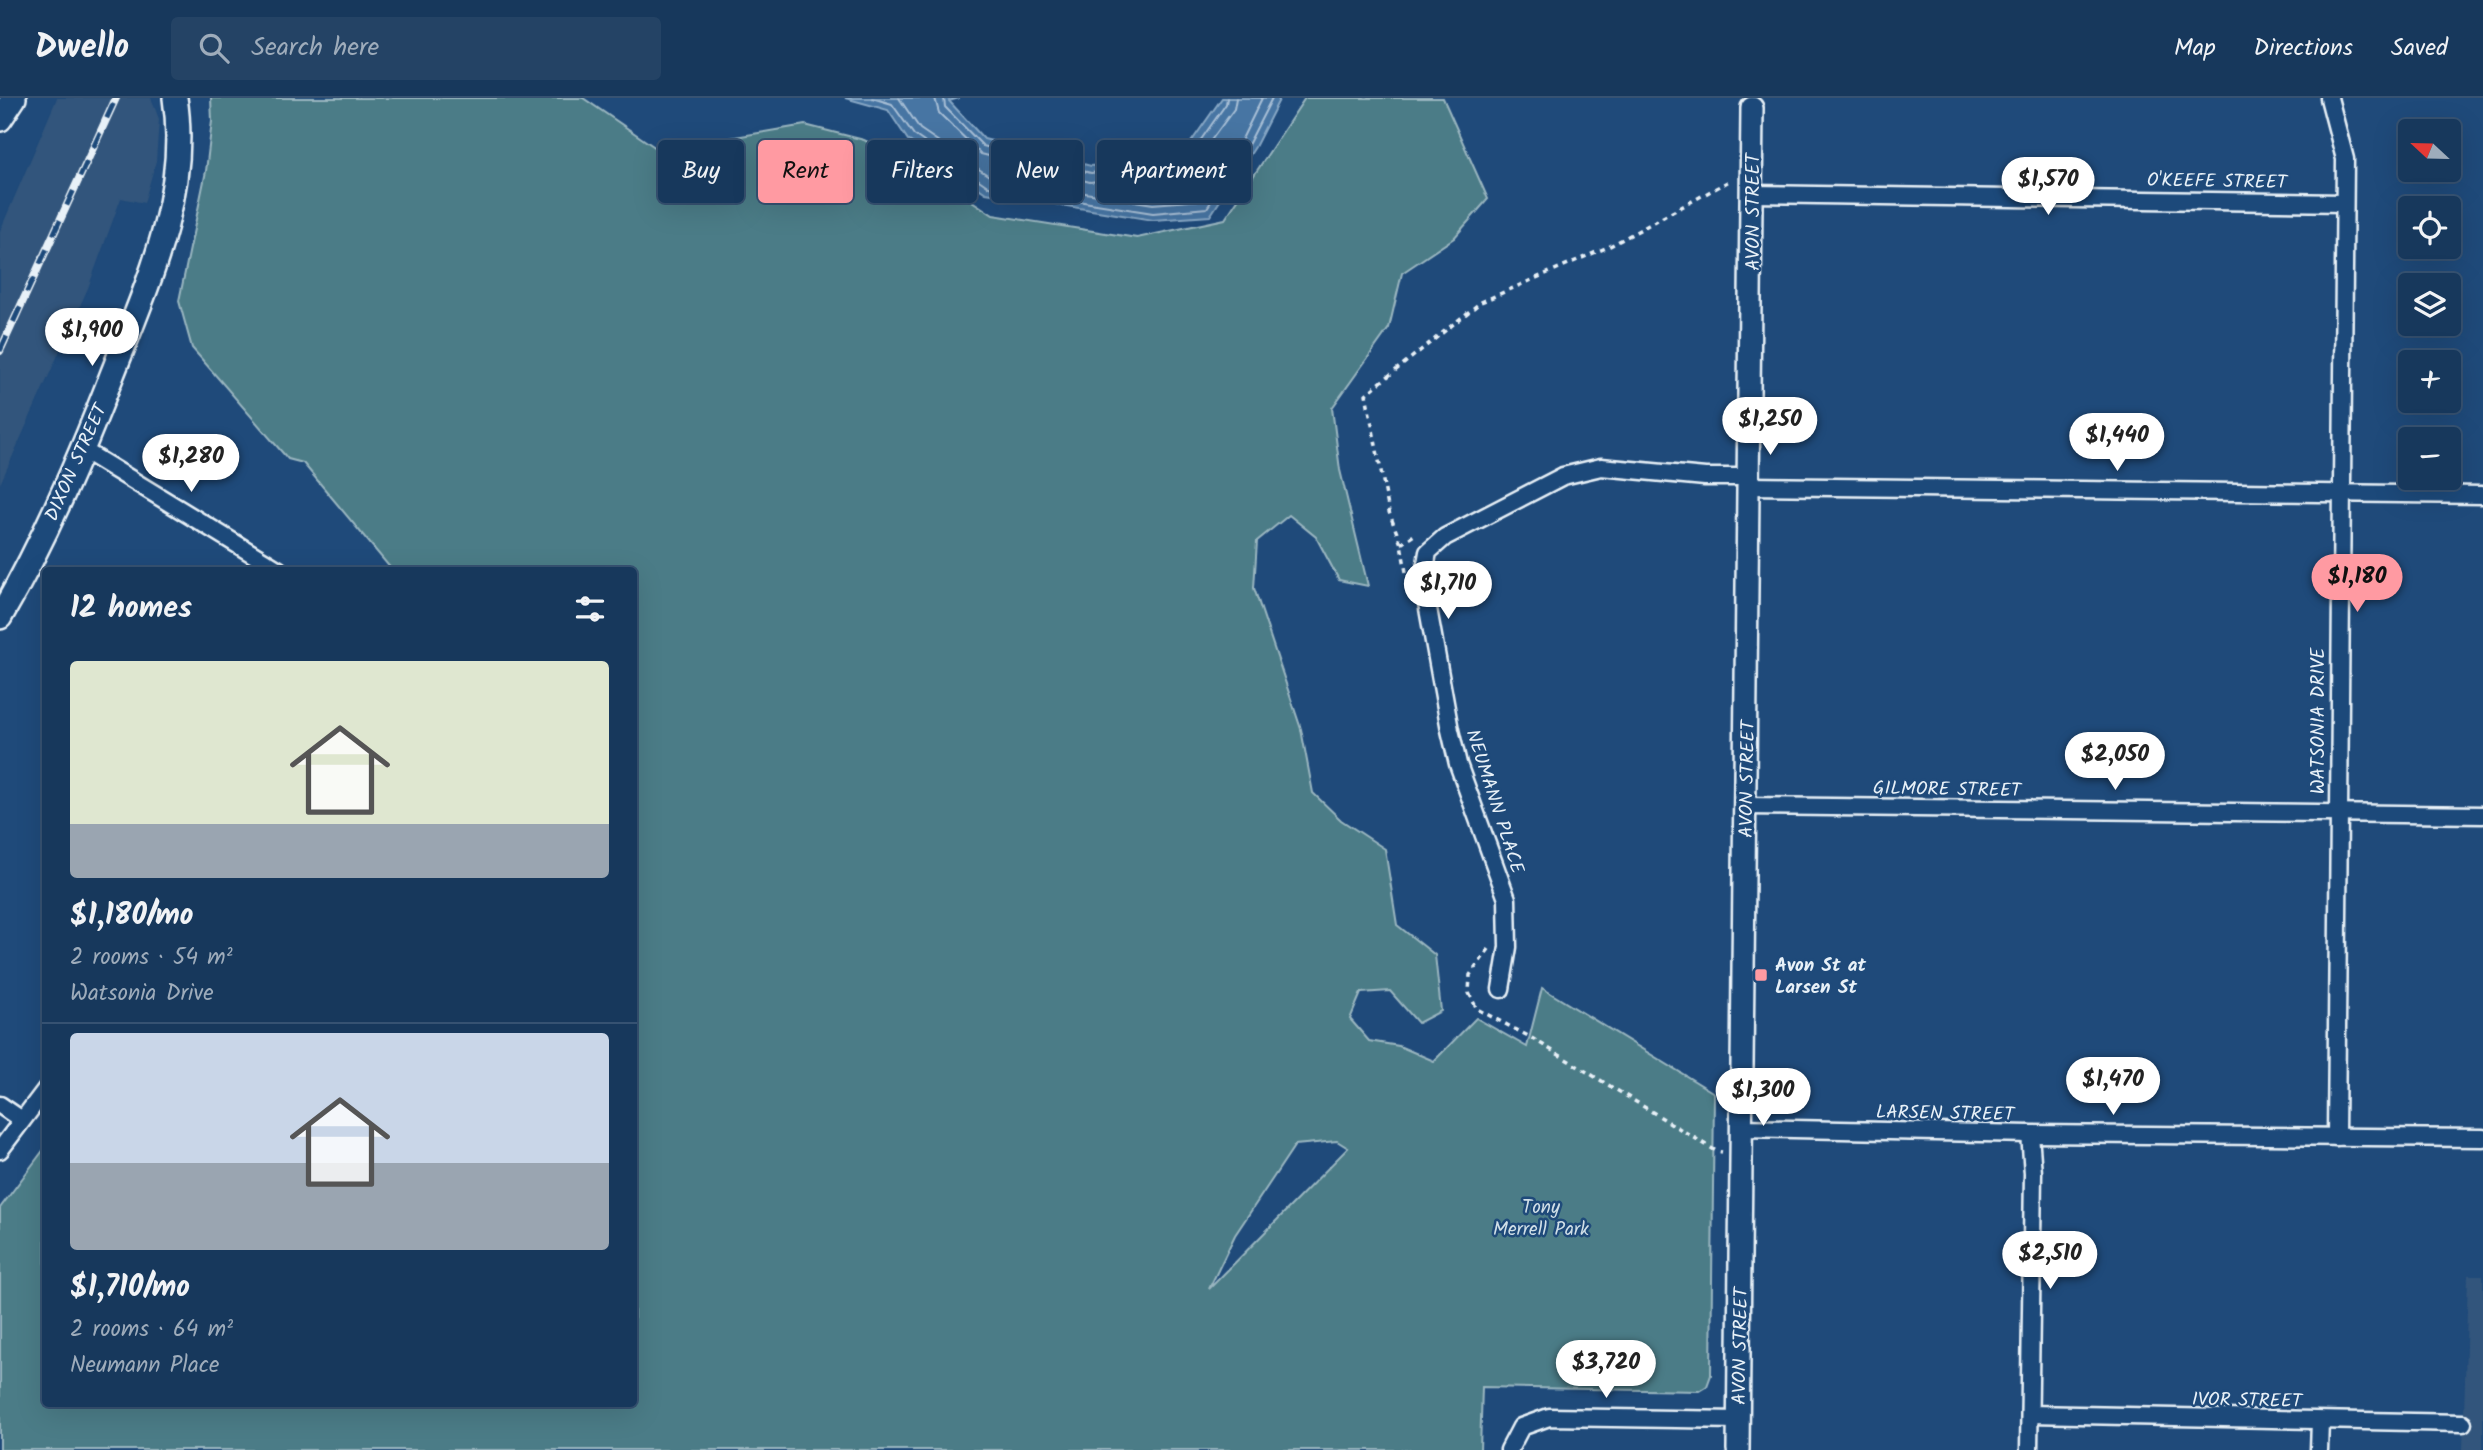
<!DOCTYPE html>
<html lang="en">
<head>
<meta charset="utf-8">
<style>
  :root { --surface:#17385c; --page:#244365; --text:#f1f3f6; --muted:#9eacbb; --line:#365272; --accent:#ff9aa2 }
  body { margin:0; font-family:Kalam,sans-serif; background:var(--page); color:var(--text); height:100vh; display:flex; flex-direction:column; font-size:26px; white-space:nowrap }
  * { box-sizing:border-box; margin:0 }
  p { font-size:23px; color:var(--muted) }
  .icon { flex:none; width:38px; height:38px; fill:none; stroke:currentColor; stroke-width:2; stroke-linecap:round; stroke-linejoin:round }
  .map { position:relative; flex:1; overflow:hidden }
  .sheet { position:absolute; left:42px; top:469px; width:595px; height:840px; display:flex; flex-direction:column; background:var(--surface); border-radius:7px; box-shadow:0 7px 28px #0002,0 0 0 2px var(--line) }
  .sheet>* { flex:none }
  .banner { position:absolute; left:658px; top:42px; width:665px; height:63px; display:flex; gap:14px }
  .needle { width:46px; rotate:292deg }
  .controls { position:absolute; left:2398px; top:21px; display:grid; gap:14px }
  .controls a { display:grid; place-items:center; width:63px; height:63px; border-radius:7px; background:var(--surface); box-shadow:0 7px 28px #0002,0 0 0 2px var(--line); font-size:35px }
  .price { position:absolute; translate:-50% -60px; padding:0 16px; border-radius:24px; background:#fff; color:#222; font-size:23px; line-height:46px; filter:drop-shadow(0 2px 4px #0008) }
  .price::after { content:''; position:absolute; left:50%; top:42px; width:21px; height:16px; margin-left:-10px; background:inherit; clip-path:polygon(0 0,100% 0,50% 100%) }
  .price.current { background:var(--accent); color:#111 }
  ul { padding:0; list-style:none }
  li { display:grid; align-content:center; gap:14px; height:371px; padding:0 28px }
  li+li { border-top:2px solid var(--line) }
  li span { display:grid; place-items:center; height:217px; border-radius:7px; color:#555 }
  li>.icon { margin-inline-start:auto }
  span .icon { width:126px; height:126px; fill:#fffc; stroke-width:1 }
  li b { font-size:30px }
  h2 { display:flex; justify-content:space-between; align-items:center; height:84px; padding:0 28px; font-size:30px }
  .pill { padding:0 24px; border-radius:7px; background:var(--surface); box-shadow:0 7px 28px #0002,0 0 0 2px var(--line); font-size:24px; line-height:63px }
  .pill.current { background:var(--accent); color:#111 }
  header { display:flex; align-items:center; gap:42px; box-sizing:border-box; height:98px; padding:0 35px; background:var(--surface); border-bottom:2px solid var(--line) }
  header strong { font-size:33px }
  nav { display:flex; gap:38px; margin-inline-start:auto; font-size:24px }
  .search { width:490px; height:63px; background:var(--page); display:flex; align-items:center; gap:18px; box-sizing:border-box; padding:0 24px; border-radius:7px; color:var(--muted); font-size:26px }
  .map>svg:first-child { display:block }
  .built { fill:#32557b }
  .green { fill:#4c7c87; stroke:#9ab6c0; stroke-width:2; fill-rule:evenodd }
  .water { fill:#4775a3; stroke:#87a7c5; stroke-width:2 }
  .lines { fill:none; stroke-linecap:round; stroke-linejoin:round }
  .shore { stroke:#a8bfd6; stroke-width:2 }
  .minor-casing { stroke:#e8f1f8; stroke-width:21 }
  .tertiary-casing { stroke:#e8f1f8; stroke-width:26 }
  .secondary-casing { stroke:#e8f1f8; stroke-width:28 }
  .path { stroke:#e8f1f8; stroke-width:3.5; stroke-dasharray:5 5; stroke-linecap:butt }
  .minor { stroke:#1f4a7a; stroke-width:16 }
  .tertiary { stroke:#1f4a7a; stroke-width:21 }
  .secondary { stroke:#1f4a7a; stroke-width:23 }
  .rail-casing { stroke:#e8f1f8; stroke-width:8 }
  .rail { stroke:#1f4a7a; stroke-width:5; stroke-dasharray:16; stroke-linecap:butt }
  .poi-dot { fill:#ff9aa2; stroke:#1f4a7a; stroke-width:2.5 }
  .labels { text-anchor:middle; stroke-width:5; stroke-linejoin:round; paint-order:stroke }
  .street-label { font-size:19px; fill:#e8f1f8; stroke:#1f4a7a }
  .poi-label { font-size:19px; font-weight:bold; fill:#e8f1f8; stroke:#1f4a7a; text-anchor:start }
  .park-label { font-size:19px; fill:#d1dfe7; stroke:#1f4a7a }
</style>
</head>
<body>
<header>
<strong>Dwello</strong>
<div class="search"><svg class="icon" aria-label="search" viewBox="0 0 24 24"><circle cx="10" cy="10" r="6"/><path d="M15 15l6 6"/></svg>Search here</div>
<nav><a>Map</a><a>Directions</a><a>Saved</a></nav>
</header>
<div class="map">
<svg width="2483" height="1352" viewBox="0 0 2483 1352">
  <rect width="100%" height="100%" fill="#1f4a7a"/>
  <filter id="ink" filterUnits="userSpaceOnUse"><feTurbulence type="fractalNoise" baseFrequency=".0143" numOctaves="2"/><feDisplacementMap in="SourceGraphic" scale="14" xChannelSelector="R" yChannelSelector="G"/><feConvolveMatrix kernelMatrix="1 2 1 2 8 2 1 2 1" color-interpolation-filters="sRGB"/></filter>
  <g filter="url(#ink)">
    <g class="built">
      <polygon points="57,0 151,0 159,21 156,63 144,105 121,100 88,190 0,386 0,133"/>
      <polygon points="2468,1177 2483,1177 2483,1352 2463,1352"/>
    </g>
    <path class="green" d="M211,0H583L659,52L805,27L864,42L933,77L993,117L1137,140L1225,121L1305,0H1443L1488,101L1454,140L1402,175L1389,230L1332,310L1340,372L1368,488L1339,482L1316,439L1289,417L1257,443L1254,490L1301,631L1313,695L1341,722L1385,751L1397,827L1435,857L1441,913L1418,925L1390,893L1361,895L1350,921L1369,943L1399,948L1434,963L1476,920L1527,949L1542,890L1714,995L1711,1277L1707,1288L1699,1293L1482,1289L1480,1352H0V1110L45,1050L46,1306H634V472H392L303,365L288,361L192,250L179,203L206,73L212,23ZM1337,1043L1348,1050L1209,1191L1235,1137L1295,1047Z"/>
    <polygon class="water" points="845,0 959,0 949,3 984,41 1091,68 1182,57 1222,0 1280,0 1255,49 1210,118 1153,122 986,95 908,42 888,12"/>
    <g class="lines">
      <g class="shore">
        <polyline points="872,0 892,6 914,37 989,89 1153,115 1207,110 1249,45 1272,0"/>
        <polyline points="899,0 920,31 992,80 1153,106 1202,102 1242,41 1262,0"/>
        <polyline points="935,0 939,15 981,56 1090,84 1190,71 1234,11 1236,0"/>
        <polyline points="944,0 945,9 983,48 1091,75 1186,63 1226,6 1227,0"/>
        <polygon points="1197,79 1201,83 1194,93 1154,96 1146,92 1148,88"/>
      </g>
      <g class="minor-casing">
        <g id="minor">
          <polyline points="2329,0 2345,61 2336,1039"/>
          <polyline points="1753,96 2344,105"/>
          <polyline points="83,352 279,472"/>
          <polyline points="1749,388 2483,397"/>
          <polyline points="1746,708 2483,717"/>
          <polyline points="1501,891 1508,849 1507,801 1458,666 1450,632 1423,483 1428,454 1445,439 1563,378 1601,369 1705,379 1749,379"/>
          <polyline points="0,1007 22,1022"/>
          <polyline points="1742,1030 2030,1036 2483,1040"/>
          <polyline points="0,1052 46,991"/>
          <polyline points="2030,1316 2463,1325"/>
          <polyline points="1509,1352 1521,1329 1549,1319 1739,1322"/>
          <polyline points="2029,1352 2033,1075 2030,1036"/>
          <polyline points="2319,1352 2320,1323"/>
        </g>
      </g>
      <g class="tertiary-casing">
        <polyline id="tertiary" points="1738,1352 1752,10"/>
      </g>
      <g class="secondary-casing">
        <g id="secondary">
          <polyline points="0,21 14,0"/>
          <path d="M0,519C45,442 80,360 112,277C146,190 190,96 175,0"/>
        </g>
      </g>
      <g class="path">
        <polyline points="1401,446 1414,437"/>
        <polyline points="1406,474 1401,446 1389,414 1366,296 1481,204 1610,148 1731,82"/>
        <polyline points="1489,851 1470,877 1469,895 1477,911 1530,939 1716,1053 1722,1054"/>
      </g>
      <use href="#minor" class="minor"/>
      <use href="#tertiary" class="tertiary"/>
      <use href="#secondary" class="secondary"/>
      <g class="rail-casing">
        <polyline id="rail" points="0,253 116,0"/>
      </g>
      <use href="#rail" class="rail"/>
    </g>
  </g>
  <rect class="poi-dot" x="1754" y="870" width="14" height="14" rx="3.5"/>
  <g class="labels">
    <g class="street-label">
      <text transform="translate(2217 82) rotate(1)" y="7">O'KEEFE STREET</text>
      <text transform="translate(1752 114) rotate(-90)" y="7">AVON STREET</text>
      <text transform="translate(75 364) rotate(-66)" y="7">DIXON STREET</text>
      <text transform="translate(2317 623) rotate(-90)" y="7">WATSONIA DRIVE</text>
      <text transform="translate(1746 681) rotate(-89)" y="7">AVON STREET</text>
      <text transform="translate(1947 690) rotate(1)" y="7">GILMORE STREET</text>
      <text transform="translate(1496 703) rotate(72)" y="7">NEUMANN PLACE</text>
      <text transform="translate(1945 1014) rotate(1)" y="7">LARSEN STREET</text>
      <text transform="translate(1739 1248) rotate(-89)" y="7">AVON STREET</text>
      <text transform="translate(2247 1301) rotate(1)" y="7">IVOR STREET</text>
    </g>
    <g class="poi-label">
      <text x="1775" y="873">Avon St at<tspan x="1775" dy="22">Larsen St</tspan></text>
    </g>
    <g class="park-label">
      <text x="1541" y="1115">Tony<tspan x="1541" dy="22">Merrell Park</tspan></text>
    </g>
  </g>
</svg>
<div class="controls">
<a><svg class="needle" viewBox="-14 -14 28 28"><path d="M0-13l5 13h-10z" fill="#e53935"/><path d="M0 13l5-13h-10z" fill="#9eacbb"/></svg></a>
<a><svg class="icon" aria-label="locate" viewBox="0 0 24 24"><circle cx="12" cy="12" r="6"/><path d="M12 2v4M12 18v4M2 12h4M18 12h4"/></svg></a>
<a><svg class="icon" aria-label="layers" viewBox="0 0 24 24"><path d="M12 4l9 5-9 5-9-5zM3 14l9 5 9-5"/></svg></a>
<a>+</a>
<a>−</a>
</div>
<b class="price" style="left:2048px;top:119px">$1,570</b>
<b class="price" style="left:92px;top:270px">$1,900</b>
<b class="price" style="left:1770px;top:359px">$1,250</b>
<b class="price" style="left:2117px;top:375px">$1,440</b>
<b class="price" style="left:191px;top:396px">$1,280</b>
<b class="price current" style="left:2357px;top:516px">$1,180</b>
<b class="price" style="left:1448px;top:523px">$1,710</b>
<b class="price" style="left:2115px;top:694px">$2,050</b>
<b class="price" style="left:2113px;top:1019px">$1,470</b>
<b class="price" style="left:1763px;top:1030px">$1,300</b>
<b class="price" style="left:2050px;top:1193px">$2,510</b>
<b class="price" style="left:1606px;top:1302px">$3,720</b>
<div class="banner">
<a class="pill">Buy</a>
<a class="pill current">Rent</a>
<a class="pill">Filters</a>
<a class="pill">New</a>
<a class="pill">Apartment</a>
</div>
<section class="sheet">
<h2>12 homes<svg class="icon" aria-label="filters" viewBox="0 0 24 24"><path d="M4 7h16M4 17h16"/><circle cx="9" cy="7" r="2"/><circle cx="15" cy="17" r="2"/></svg></h2>
<ul>
<li><span style="background:linear-gradient(#dfe7d0 75%,#9aa5b1 0)"><svg class="icon" aria-label="home" viewBox="0 0 24 24"><path d="M3 11l9-7 9 7M6 9v11h12V9"/></svg></span><div><b>$1,180/mo</b><p>2 rooms · 54 m²</p><p>Watsonia Drive</p></div></li>
<li><span style="background:linear-gradient(#c9d6e8 60%,#9aa5b1 0)"><svg class="icon" aria-label="home" viewBox="0 0 24 24"><path d="M3 11l9-7 9 7M6 9v11h12V9"/></svg></span><div><b>$1,710/mo</b><p>2 rooms · 64 m²</p><p>Neumann Place</p></div></li>
</ul>
</section>
</div>
</body>
</html>
